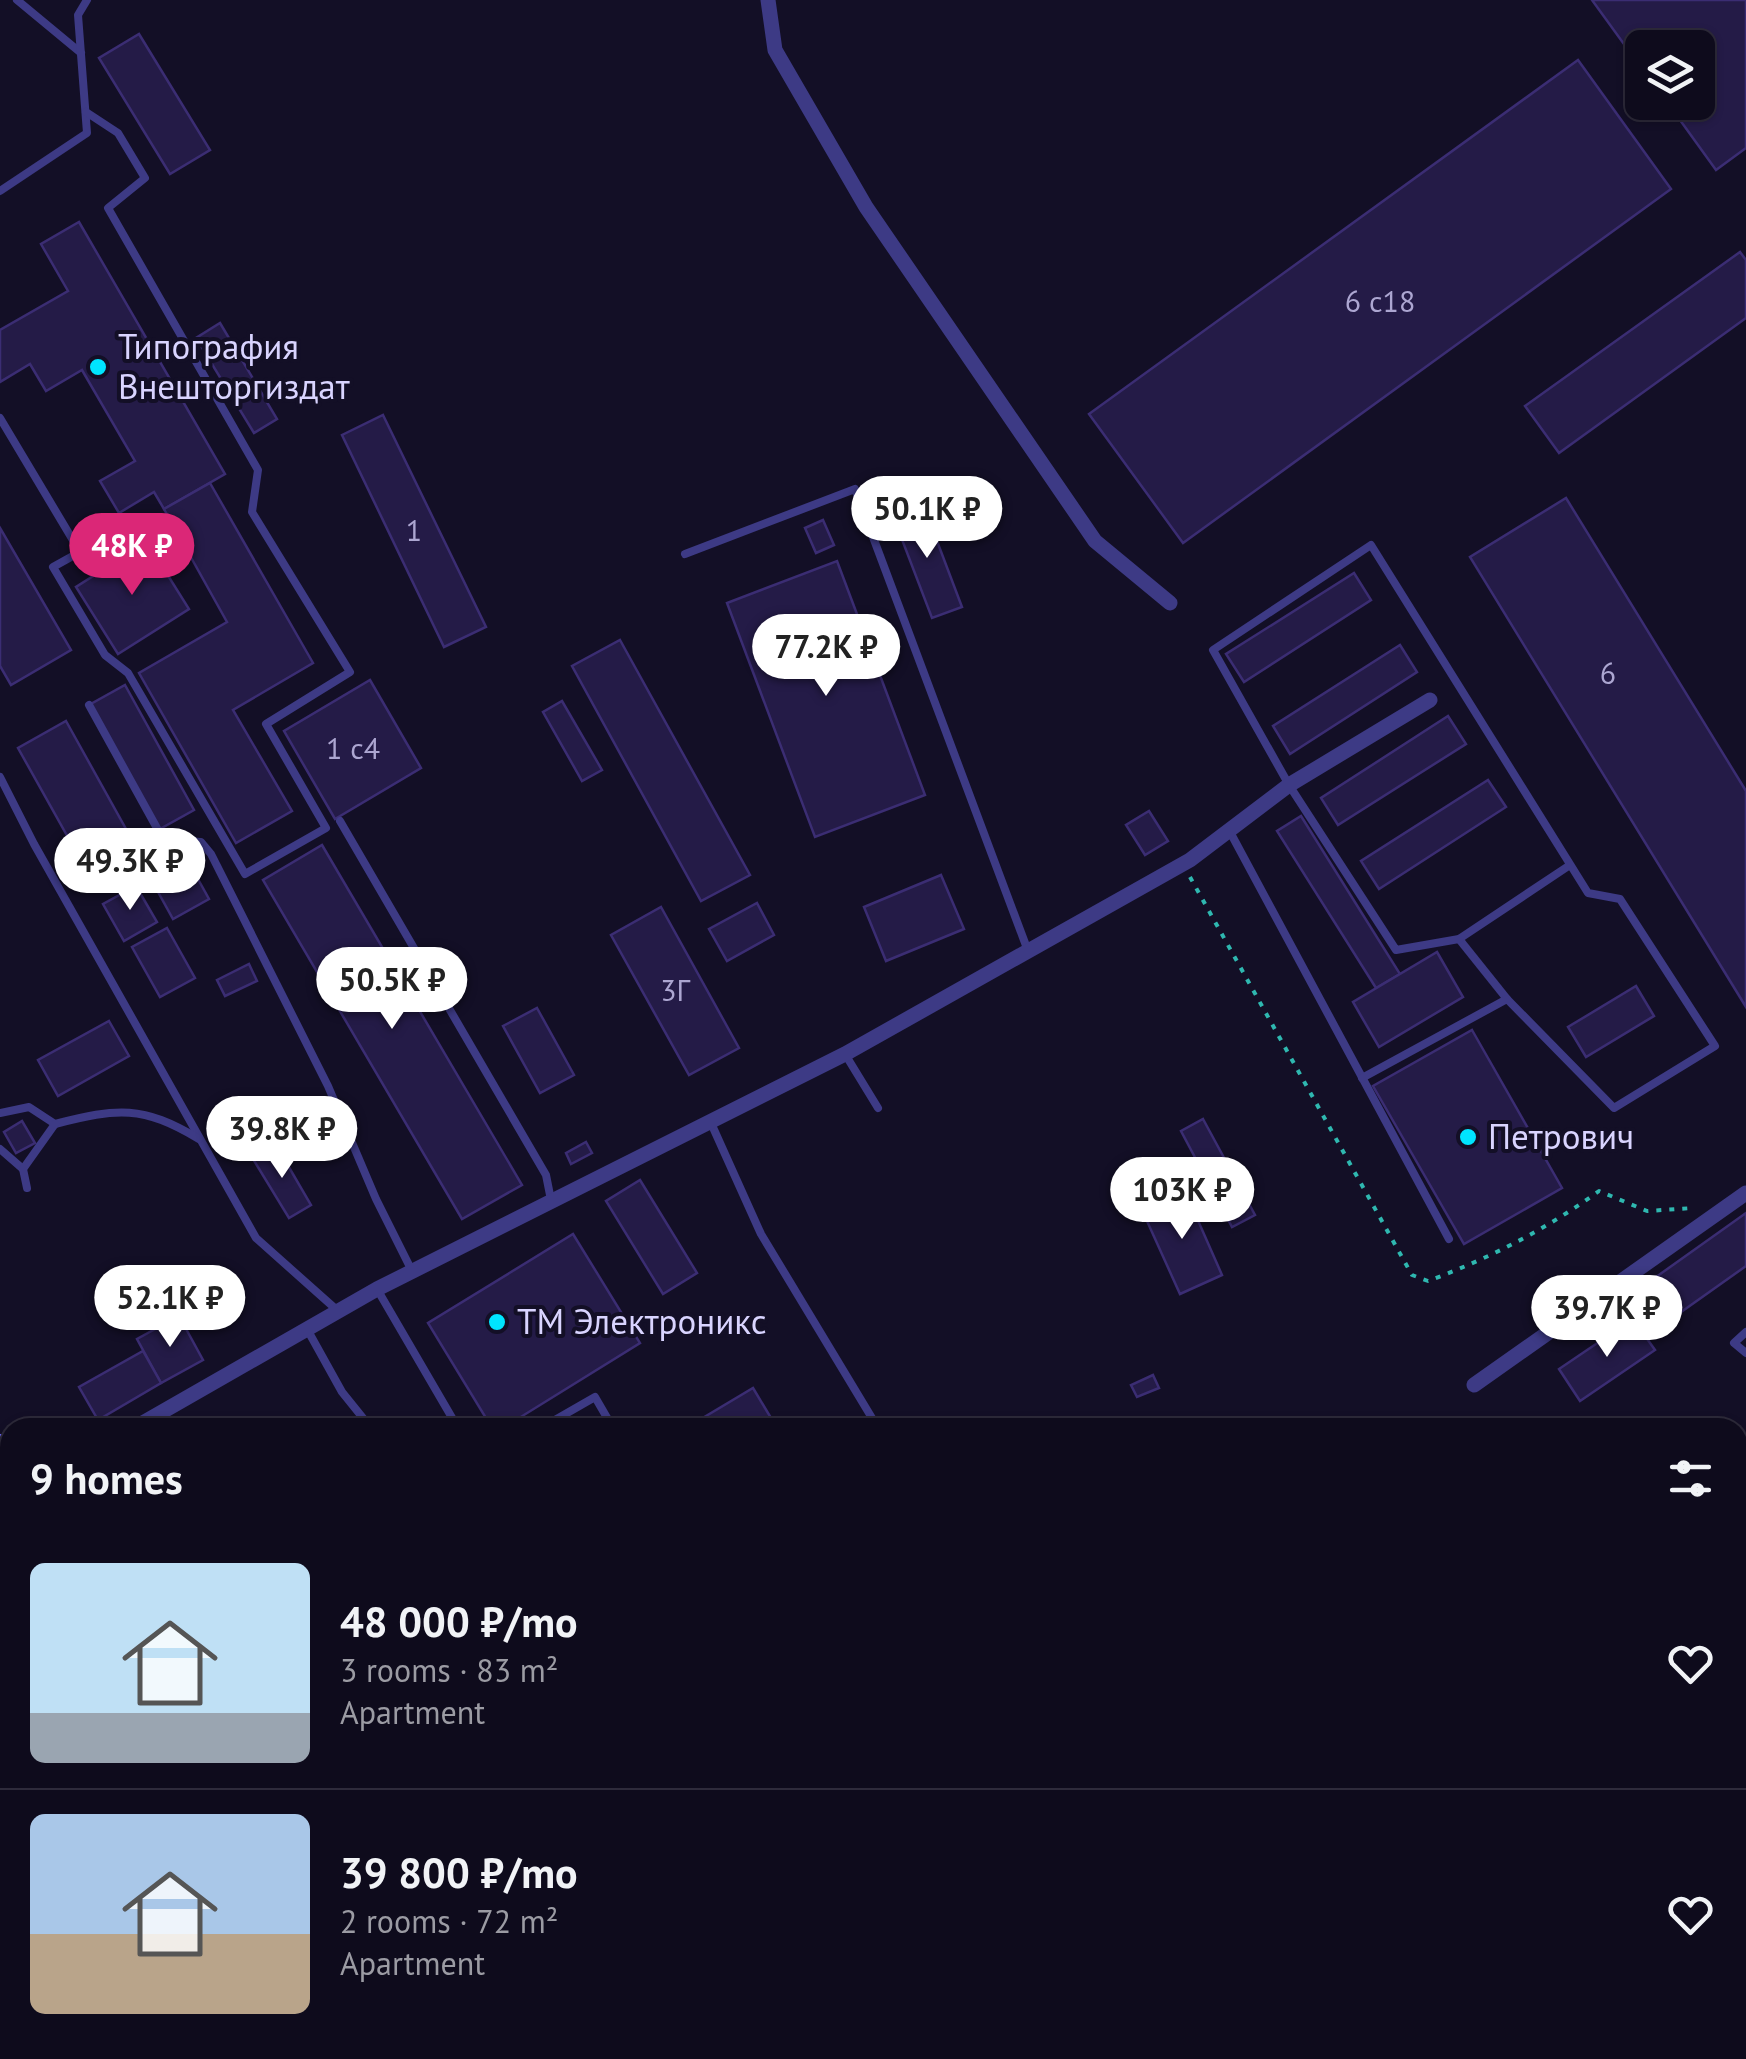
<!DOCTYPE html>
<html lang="en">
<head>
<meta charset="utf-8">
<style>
  :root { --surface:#0e0b1c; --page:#171425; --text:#f1f3f6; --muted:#9b9ba3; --line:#2e2b3b; --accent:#db2777 }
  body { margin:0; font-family:"PT Sans",sans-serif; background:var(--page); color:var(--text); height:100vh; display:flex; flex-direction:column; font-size:38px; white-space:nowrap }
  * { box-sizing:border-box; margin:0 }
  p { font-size:32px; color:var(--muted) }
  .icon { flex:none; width:55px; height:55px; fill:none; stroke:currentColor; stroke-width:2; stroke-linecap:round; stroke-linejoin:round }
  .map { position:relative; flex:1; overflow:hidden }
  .side { position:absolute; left:0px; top:1418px; width:1748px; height:642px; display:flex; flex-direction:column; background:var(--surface); border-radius:30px 30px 0 0; box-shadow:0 2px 8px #0004,0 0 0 2px var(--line) }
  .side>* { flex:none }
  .tools { position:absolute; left:1625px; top:30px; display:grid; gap:20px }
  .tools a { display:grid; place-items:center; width:90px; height:90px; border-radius:15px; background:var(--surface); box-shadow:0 2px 8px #0004,0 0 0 2px var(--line); font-size:50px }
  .price { position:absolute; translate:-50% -85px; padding:0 22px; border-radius:35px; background:#fff; color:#222; font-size:32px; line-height:65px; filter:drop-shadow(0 2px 5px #0008) }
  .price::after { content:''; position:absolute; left:50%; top:60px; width:30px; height:22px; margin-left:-15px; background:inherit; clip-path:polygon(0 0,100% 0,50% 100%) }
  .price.active { background:var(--accent); color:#fff }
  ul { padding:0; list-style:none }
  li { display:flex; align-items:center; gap:30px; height:250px; padding:0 30px }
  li+li { border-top:2px solid var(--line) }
  li span { display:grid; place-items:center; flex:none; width:280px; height:200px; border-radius:15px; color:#555 }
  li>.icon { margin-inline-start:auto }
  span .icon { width:120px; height:120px; fill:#fffc; stroke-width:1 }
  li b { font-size:42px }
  h2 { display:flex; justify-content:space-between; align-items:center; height:120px; padding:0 30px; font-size:42px }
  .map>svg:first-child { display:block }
  .building { fill:#241b47; stroke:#3b2d73; stroke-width:2.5 }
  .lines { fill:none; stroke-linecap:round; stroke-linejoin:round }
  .path { stroke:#2fb8b0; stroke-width:4; stroke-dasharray:5 8; stroke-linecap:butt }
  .lane { stroke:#3d3a85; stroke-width:8 }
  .street { stroke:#3d3a85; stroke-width:15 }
  .secondary { stroke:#6f6bff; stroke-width:22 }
  .rail-casing { stroke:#00e5ff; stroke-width:10 }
  .rail { stroke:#130f26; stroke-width:6; stroke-dasharray:19; stroke-linecap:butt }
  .poi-dot { fill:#00e5ff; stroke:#130f26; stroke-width:4 }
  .labels { text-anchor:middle; stroke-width:8; stroke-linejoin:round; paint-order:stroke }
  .number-label { font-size:30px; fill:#aca6d1 }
  .poi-label { font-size:35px; fill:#d9d4ff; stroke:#130f26; text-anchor:start }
</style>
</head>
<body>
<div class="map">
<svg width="1746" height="2059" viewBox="0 0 1746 2059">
  <rect width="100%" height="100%" fill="#130f26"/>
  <g class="building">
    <polygon points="1592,0 1746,0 1746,148 1716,170 1667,102 1698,102 1698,48 1642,48 1642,69"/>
    <polygon points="139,34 210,150 170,174 99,58"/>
    <polygon points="1578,60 1671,189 1183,543 1089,414"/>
    <polygon points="79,222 225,474 164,509 154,492 119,513 100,481 135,461 82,370 46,391 30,364 0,382 0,330 68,291 41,244"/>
    <polygon points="1740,252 1746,260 1746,318 1559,453 1525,406"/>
    <polygon points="220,323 277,419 254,433 196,338"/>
    <polygon points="383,415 486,627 444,647 342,435"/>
    <polygon points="210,483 313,663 233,710 292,811 236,843 139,673 227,622 164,509"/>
    <polygon points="1566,498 1746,791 1746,1007 1470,557"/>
    <polygon points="923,504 962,607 932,618 893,516"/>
    <polygon points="823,520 834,545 816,553 805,528"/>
    <polygon points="0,528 71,650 11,685 0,666"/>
    <polygon points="147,542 189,609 118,654 76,587"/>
    <polygon points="837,561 925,795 815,837 727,603"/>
    <polygon points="1354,573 1371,600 1244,682 1226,654"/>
    <polygon points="620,640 750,875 701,901 572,666"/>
    <polygon points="1400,645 1417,672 1290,754 1273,726"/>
    <polygon points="370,680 421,768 335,819 284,731"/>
    <polygon points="125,685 194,810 158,830 89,705"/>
    <polygon points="562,701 602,770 582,781 543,712"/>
    <polygon points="1448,716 1466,744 1338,825 1321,798"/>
    <polygon points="66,721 136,847 88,873 18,748"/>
    <polygon points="1488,780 1506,807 1379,889 1361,861"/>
    <polygon points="1149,811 1168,841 1145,855 1126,825"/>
    <polygon points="1301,816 1400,974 1376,988 1277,831"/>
    <polygon points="322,845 522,1185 462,1219 263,880"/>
    <polygon points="183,852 209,899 173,919 147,872"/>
    <polygon points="941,875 964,929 886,961 864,907"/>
    <polygon points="136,886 157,922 124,941 103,904"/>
    <polygon points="757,903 774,935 727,961 709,929"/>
    <polygon points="661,907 739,1048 689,1075 611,935"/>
    <polygon points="167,928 195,978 160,997 132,947"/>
    <polygon points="1437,952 1463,997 1379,1047 1353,1002"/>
    <polygon points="249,964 257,981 225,996 217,980"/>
    <polygon points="1636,986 1654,1016 1586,1057 1568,1027"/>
    <polygon points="537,1008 574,1075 540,1093 503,1026"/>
    <polygon points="109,1021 129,1056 58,1096 38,1060"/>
    <polygon points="1472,1030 1562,1188 1464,1244 1373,1086"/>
    <polygon points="1203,1119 1255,1215 1232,1227 1181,1131"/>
    <polygon points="22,1121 35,1143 16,1153 4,1132"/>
    <polygon points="586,1142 592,1153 571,1164 566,1153"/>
    <polygon points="276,1145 311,1205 289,1218 253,1159"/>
    <polygon points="640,1180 697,1273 663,1294 606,1201"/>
    <polygon points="1185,1191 1222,1275 1180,1294 1142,1210"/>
    <polygon points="1746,1213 1746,1266 1667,1322 1642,1287"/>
    <polygon points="573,1234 640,1343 503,1428 492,1428 428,1323"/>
    <polygon points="179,1316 203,1360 161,1383 137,1339"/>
    <polygon points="1633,1319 1655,1350 1580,1401 1559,1369"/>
    <polygon points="143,1351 161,1383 98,1420 79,1387"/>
    <polygon points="1153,1375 1159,1388 1137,1397 1131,1385"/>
    <polygon points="753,1388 777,1428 686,1428"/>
    <polygon points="9,1585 10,1645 2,1650 0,1591"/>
    <polygon points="0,1809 10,1827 10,1901 0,1884"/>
    <polygon points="93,2050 135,2050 140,2059 98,2059"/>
    <polygon points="937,2050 996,2050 1031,2059 932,2059"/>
  </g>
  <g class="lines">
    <path class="path" d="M1190,877L1412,1275L1428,1281C1490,1258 1545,1230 1599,1191L1647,1211L1693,1208"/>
    <g class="lane">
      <polyline points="17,0 81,53"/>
      <polyline points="0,191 87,133 78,15 87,0"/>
      <polyline points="0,418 80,552 53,567 105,655 128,673 245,874 326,828 266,724 350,672 252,512 258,470 108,208 145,178 118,133 86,112"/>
      <polyline points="685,554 855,489 1028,951"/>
      <polyline points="89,705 158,830 172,840 201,842 211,854 328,1086 376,1199 412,1271"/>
      <polyline points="0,777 34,844 256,1238 338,1311"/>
      <polyline points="340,821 546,1175 551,1200"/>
      <polyline points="1229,830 1449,1239"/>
      <polyline points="1459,939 1507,999"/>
      <polyline points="845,1054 878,1108"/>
      <polyline points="1362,1078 1507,999 1614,1108 1715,1046 1620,899 1588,893 1371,545 1213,650 1289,785 1396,950 1459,939 1570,865"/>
      <path d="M0,1113L29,1107L55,1124C118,1108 142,1105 199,1139"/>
      <polyline points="711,1123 761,1234 878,1428"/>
      <polyline points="0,1149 23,1169"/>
      <polyline points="27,1188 23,1169 55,1124"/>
      <polyline points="377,1289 458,1428"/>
      <polyline points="307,1329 342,1392 371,1428"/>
      <polyline points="1746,1332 1734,1343 1746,1353"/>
      <polyline points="541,1428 595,1397 613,1428"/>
      <polyline points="1738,1565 1746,1558"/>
      <polyline points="0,1729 10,1747"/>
      <polyline points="0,1956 10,1974"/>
      <polyline points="1738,2041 1746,2039"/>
      <polyline points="53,2050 58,2059"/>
      <polyline points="178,2050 183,2059"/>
      <polyline points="148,2059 166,2050"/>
      <polyline points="1672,2059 1705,2050"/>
    </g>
    <g class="street">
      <polyline points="768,0 775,50 866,207 1095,541 1170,603"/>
      <polyline points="1474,1385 1746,1193"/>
      <polyline points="134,1428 377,1289 845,1054 1190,860 1289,785 1430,700"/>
    </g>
    <g class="secondary">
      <polyline points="0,1445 10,1462"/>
      <polyline points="0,1517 10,1508"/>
      <polyline points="345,2050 350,2059"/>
    </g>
    <g class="rail-casing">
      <g id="rail">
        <polyline points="1738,1623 1746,1615"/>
        <polyline points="1738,1822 1746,1817"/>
        <polyline points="1738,1844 1746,1839"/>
        <polyline points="1385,2059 1398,2050"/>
        <polyline points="1418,2059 1432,2050"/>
      </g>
    </g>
    <use href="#rail" class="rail"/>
  </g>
  <g class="poi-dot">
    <circle cx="98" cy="367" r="10"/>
    <circle cx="1468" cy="1137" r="10"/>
    <circle cx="497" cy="1322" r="10"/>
  </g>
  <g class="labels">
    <g class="number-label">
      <text x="1380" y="312">6 с18</text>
      <text x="414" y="541">1</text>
      <text x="1608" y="684">6</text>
      <text x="353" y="759">1 с4</text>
      <text x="675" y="1001">3Г</text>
    </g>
    <g class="poi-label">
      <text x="118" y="359">Типография<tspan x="118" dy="40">Внешторгиздат</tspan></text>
      <text x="1488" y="1149">Петрович</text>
      <text x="517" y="1334">ТМ Электроникс</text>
    </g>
  </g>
</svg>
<div class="tools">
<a><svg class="icon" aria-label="layers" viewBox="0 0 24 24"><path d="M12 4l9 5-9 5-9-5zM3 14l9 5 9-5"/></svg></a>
</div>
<b class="price" style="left:927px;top:561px">50.1K ₽</b>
<b class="price active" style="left:132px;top:598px">48K ₽</b>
<b class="price" style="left:826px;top:699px">77.2K ₽</b>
<b class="price" style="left:130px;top:913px">49.3K ₽</b>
<b class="price" style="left:392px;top:1032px">50.5K ₽</b>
<b class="price" style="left:282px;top:1181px">39.8K ₽</b>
<b class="price" style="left:1182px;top:1242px">103K ₽</b>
<b class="price" style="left:170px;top:1350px">52.1K ₽</b>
<b class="price" style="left:1607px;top:1360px">39.7K ₽</b>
<section class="side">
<h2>9 homes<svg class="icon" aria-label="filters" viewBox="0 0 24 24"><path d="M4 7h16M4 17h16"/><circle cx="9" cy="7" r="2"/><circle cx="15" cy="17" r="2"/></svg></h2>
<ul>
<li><span style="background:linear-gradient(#bfe0f5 75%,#9aa5b1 0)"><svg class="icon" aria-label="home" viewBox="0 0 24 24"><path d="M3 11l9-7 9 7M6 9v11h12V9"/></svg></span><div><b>48 000 ₽/mo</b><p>3 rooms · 83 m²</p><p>Apartment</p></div><svg class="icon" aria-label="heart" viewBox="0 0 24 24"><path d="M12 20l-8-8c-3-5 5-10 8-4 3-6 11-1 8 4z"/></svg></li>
<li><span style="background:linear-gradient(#a9c7e8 60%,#b9a48a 0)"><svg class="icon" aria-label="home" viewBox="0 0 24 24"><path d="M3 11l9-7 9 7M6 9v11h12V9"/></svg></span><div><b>39 800 ₽/mo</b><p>2 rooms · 72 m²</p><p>Apartment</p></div><svg class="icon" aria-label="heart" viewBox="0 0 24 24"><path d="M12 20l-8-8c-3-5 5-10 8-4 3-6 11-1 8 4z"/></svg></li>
</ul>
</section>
</div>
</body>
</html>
